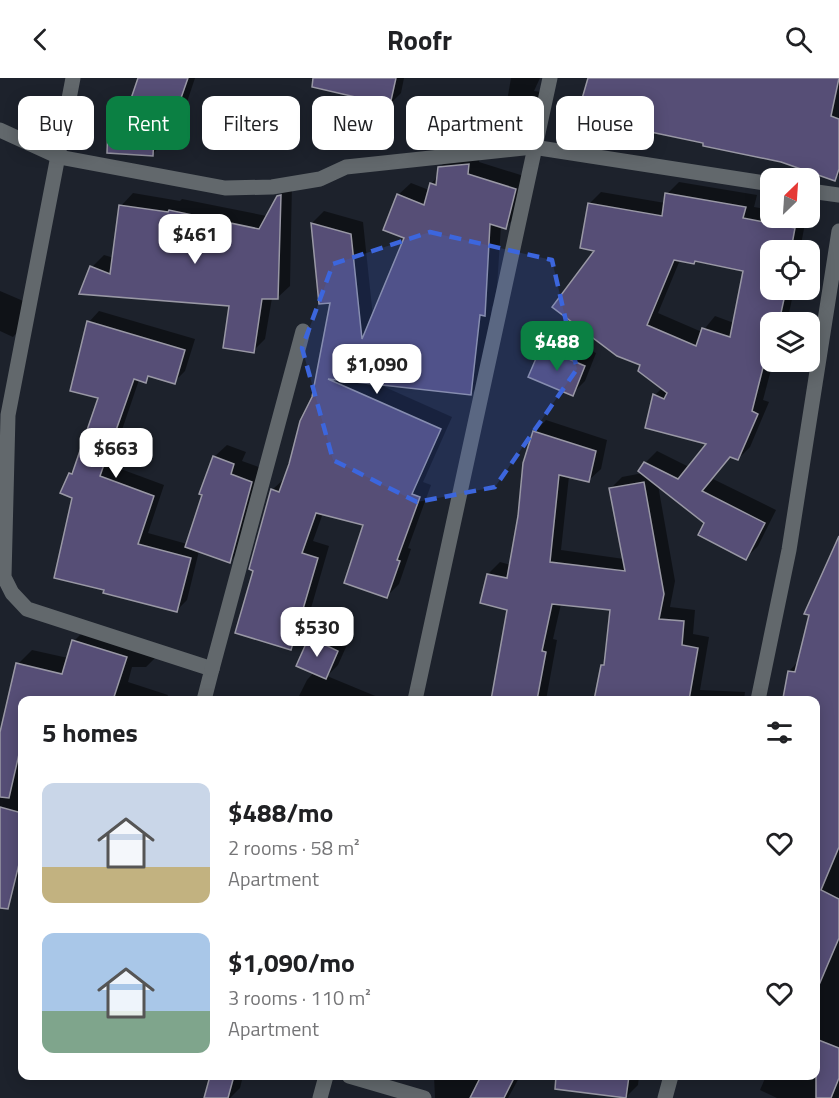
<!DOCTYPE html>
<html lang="en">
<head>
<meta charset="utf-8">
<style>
  :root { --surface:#fff; --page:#f6f6f6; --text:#202124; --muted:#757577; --accent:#0b8043 }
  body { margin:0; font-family:"Titillium Web",sans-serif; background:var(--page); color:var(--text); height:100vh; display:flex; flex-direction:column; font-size:22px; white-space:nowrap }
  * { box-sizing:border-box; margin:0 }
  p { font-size:20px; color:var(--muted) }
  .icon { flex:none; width:33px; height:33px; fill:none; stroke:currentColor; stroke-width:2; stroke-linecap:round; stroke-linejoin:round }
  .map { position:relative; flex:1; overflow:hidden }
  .drawer { position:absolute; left:18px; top:618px; width:802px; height:384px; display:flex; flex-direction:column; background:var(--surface); border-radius:12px; box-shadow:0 3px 15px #0003 }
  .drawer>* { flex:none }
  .top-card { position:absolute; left:18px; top:18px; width:804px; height:54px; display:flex; gap:12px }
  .needle { width:39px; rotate:25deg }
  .buttons { position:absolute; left:760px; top:90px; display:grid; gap:12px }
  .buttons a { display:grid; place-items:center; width:60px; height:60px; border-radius:12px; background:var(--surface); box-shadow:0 3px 15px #0003; font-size:30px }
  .price { position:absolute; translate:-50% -51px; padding:0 14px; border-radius:12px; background:#fff; color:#222; font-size:20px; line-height:39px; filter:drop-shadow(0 2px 3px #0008) }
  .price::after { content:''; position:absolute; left:50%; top:36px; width:18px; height:14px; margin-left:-9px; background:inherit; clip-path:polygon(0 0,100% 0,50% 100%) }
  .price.current { background:var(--accent); color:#fff }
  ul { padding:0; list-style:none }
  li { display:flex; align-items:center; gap:18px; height:150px; padding:0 24px }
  li span { display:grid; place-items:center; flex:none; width:168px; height:120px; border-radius:12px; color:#555 }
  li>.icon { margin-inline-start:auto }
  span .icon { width:72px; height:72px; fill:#fffc; stroke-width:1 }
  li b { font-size:26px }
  h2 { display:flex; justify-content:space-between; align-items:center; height:72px; padding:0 24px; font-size:26px }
  .tag { padding:0 21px; border-radius:12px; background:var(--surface); box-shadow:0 3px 15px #0003; font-size:21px; line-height:54px }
  .tag.current { background:var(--accent); color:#fff }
  header { display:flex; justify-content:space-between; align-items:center; height:78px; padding:0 24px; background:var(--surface); font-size:27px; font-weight:700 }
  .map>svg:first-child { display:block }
  .shadow { fill:#0007; fill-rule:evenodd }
  .building { fill:#564e76; stroke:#9998a5; stroke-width:1.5; fill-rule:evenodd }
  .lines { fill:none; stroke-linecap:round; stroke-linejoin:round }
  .street { stroke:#62686c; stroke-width:15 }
  .marked { fill:#3c66dd; fill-opacity:0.2; stroke:#3c66dd; stroke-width:4.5; stroke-dasharray:12 8; stroke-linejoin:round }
</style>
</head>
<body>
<header><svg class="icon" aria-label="back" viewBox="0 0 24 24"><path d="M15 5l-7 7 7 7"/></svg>Roofr<svg class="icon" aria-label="search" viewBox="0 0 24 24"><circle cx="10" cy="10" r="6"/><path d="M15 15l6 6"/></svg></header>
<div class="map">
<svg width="839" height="1020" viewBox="0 0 839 1020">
  <rect width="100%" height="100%" fill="#1d222c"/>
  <g class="shadow">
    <polygon points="139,0 195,0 185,30 173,42 165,39 164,64 153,76 109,47 121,35 128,36"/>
    <polygon points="350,0 404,0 401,15 390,26"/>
    <polygon points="511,0 540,0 534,13 541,14 535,45 524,56 513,54 507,60 501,58"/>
    <polygon points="589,0 839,0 839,97 834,101 782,82 705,64 632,49 620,61"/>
    <polygon points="216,26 240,26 240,56 235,62 210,32"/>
    <polygon points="449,45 478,48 477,58 471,64 443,51"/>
    <polygon points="481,74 479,84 527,99 518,137 505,149 501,148 496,224 492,229 483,303 471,316 378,306 452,339 423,404 431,407 408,470 411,471 399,506 387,518 365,446 323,435 313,463 329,468 303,558 290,570 255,492 272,412 285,400 313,319 332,223 321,225 312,145 324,133 363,144 373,239 406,159 398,117 411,105 429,112 431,106 438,98 439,90 452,77"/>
    <path d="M679,104L757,117L754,129L771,132V140H806L800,172H771V212H794L787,244H771V284H773L763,322L769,324L750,369L738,381L732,378L713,401L776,432L758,468L746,480L658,407L675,503L670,529L695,532L693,556L709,559L700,612L745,614L744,622H595L602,587L606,583L611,531L561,526L553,561L557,562L546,622H493L509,531L488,496L500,484L511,487L535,354L546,342L607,362L601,391L589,402L569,398L561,472L624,481L610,411L622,399L643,395L645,385L657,373L689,389L709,365L655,317L662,310L641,286L597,172L589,126L601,114L665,125L667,116ZM680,182L694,184L696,182L745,192L734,245L715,238L702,254L658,235Z"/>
    <polygon points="291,106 292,106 290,208 277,220 272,220 265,261 253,273 231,227 81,214 92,189 104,177 114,180 121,128 133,115 180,123 182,121 267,138 278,119"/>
    <polygon points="0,213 28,225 24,247 13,259 0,253"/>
    <polygon points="99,233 195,261 185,293 174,304 151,297 145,304 139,302 110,387 164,407 148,455 187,466 214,379 227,367 246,374 242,383 264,391 242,471 230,483 199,473 187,522 176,533 74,419 70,395 75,391 100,319 89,244"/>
    <polygon points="554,258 596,275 585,303 572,316 542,270"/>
    <polygon points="839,462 839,1017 838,1020 777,1020 760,1012 766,998 816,998 816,622 803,622 785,619 789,593 799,583"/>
    <polygon points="323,548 350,560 338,587 327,598 385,622 297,622 307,602 314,594 310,560"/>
    <polygon points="88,549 160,575 146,589 132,589 128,604 168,617 166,622 22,622 22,795 14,804 0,800 0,660 18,586 32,572 68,580 74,563"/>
    <polygon points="211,998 243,998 240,1010 230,1020 206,1018"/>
    <polygon points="434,998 520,998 508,1020 435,1020"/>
    <polygon points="577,998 639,998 638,1007 625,1020 575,1013"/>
  </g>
  <g class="building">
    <polygon points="138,0 188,0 173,43 155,37 153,78 107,75 108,46 122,47"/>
    <polygon points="313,0 396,0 390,27 312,9"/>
    <polygon points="588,0 839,0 831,38 839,41 839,91 835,103 781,84 703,68 703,65 622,48 620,63 575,57 577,38"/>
    <polygon points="506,20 531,25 524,58 500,53"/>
    <rect x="209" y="32" width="26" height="31"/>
    <polygon points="442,50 473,54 472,66 440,69"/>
    <polygon points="469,86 468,96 516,111 506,151 490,146 485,238 480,237 471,317 328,301 441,351 412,416 420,419 397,482 400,483 387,520 344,505 363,447 316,435 302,475 318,480 291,572 235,555 253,493 249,491 271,411 279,414 289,386 300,343 312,319 330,225 319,226 311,145 351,156 362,261 404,160 383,152 397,116 424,127 430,105 436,107 438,89"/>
    <path d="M665,115L746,129L743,140L795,150L791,172H771V212H786L779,244H771V258L752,333L758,336L738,382L730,379L702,413L765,445L746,482L698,457L704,445L638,393L644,384L678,401L706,366L645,350L653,316L664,321L667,315L638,293L640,287L617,278L552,229L594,173L580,170L588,125L662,138ZM674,182L694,186L695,183L743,193L730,259L702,250L696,268L647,247Z"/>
    <polygon points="281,117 278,221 262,221 254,275 223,270 229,228 79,216 90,188 110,196 119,127 168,134 169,132 259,151 277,118"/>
    <polygon points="87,243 185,272 175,306 148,298 146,305 134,301 100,398 154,418 138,466 191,480 177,534 103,515 104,512 54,500 72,420 60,415 69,395 72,396 98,320 70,313"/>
    <polygon points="541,269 585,288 573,318 528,299"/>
    <polygon points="533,353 596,373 589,404 559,397 550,484 625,493 609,410 644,404 664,516 659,541 684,543 682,567 698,570 689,622 594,622 601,587 604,587 610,532 552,526 542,573 546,574 537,622 491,622 507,532 480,525 487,496 507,500 518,438 523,385"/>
    <polygon points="213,378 234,386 231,396 252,404 230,485 185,469 202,417 199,416"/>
    <polygon points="839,458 839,769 821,812 839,821 839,860 816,914 816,622 783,620 788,593 795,594 809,537 804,536"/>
    <polygon points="309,559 338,573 326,601 296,588"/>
    <polygon points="72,562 127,579 113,622 22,622 22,663 9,720 0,719 0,654 16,585 62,596"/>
    <polygon points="0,729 22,735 22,774 8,831 0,830"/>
    <polygon points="816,961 839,970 839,1000 831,1020 816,1020"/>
    <polygon points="210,998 234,998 228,1020 204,1020"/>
    <polygon points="481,998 515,998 504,1020 470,1020"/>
    <polygon points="556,998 629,998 626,1020 555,1011"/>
  </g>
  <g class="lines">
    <g class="street">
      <polyline points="73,0 8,337 4,499 12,515 27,531 212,591 204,622"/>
      <polyline points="0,52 59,79 225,110 272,109 320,101 346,89 533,69 771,106"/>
      <polyline points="810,113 839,117"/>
      <polyline points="212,591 303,253"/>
      <polyline points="415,622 550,0"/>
      <polyline points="758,622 789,472 839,153"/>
      <polyline points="349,998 424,1020"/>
      <polyline points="320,1020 326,998"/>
      <polyline points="665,1020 671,998"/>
    </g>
  </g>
  <path class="marked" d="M430,154L552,182L577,291L495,409L417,424L333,382L302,270L333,186Z"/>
</svg>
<div class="buttons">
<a><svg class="needle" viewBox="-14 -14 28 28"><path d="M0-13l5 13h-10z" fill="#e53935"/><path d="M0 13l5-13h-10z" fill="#757577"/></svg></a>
<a><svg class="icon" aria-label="locate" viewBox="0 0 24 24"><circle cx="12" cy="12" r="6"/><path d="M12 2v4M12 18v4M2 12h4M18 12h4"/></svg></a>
<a><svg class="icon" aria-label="layers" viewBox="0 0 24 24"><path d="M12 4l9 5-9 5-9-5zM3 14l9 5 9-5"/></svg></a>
</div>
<b class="price" style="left:195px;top:187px">$461</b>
<b class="price current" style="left:557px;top:294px">$488</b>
<b class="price" style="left:377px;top:317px">$1,090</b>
<b class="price" style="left:116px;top:401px">$663</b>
<b class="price" style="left:317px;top:580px">$530</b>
<div class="top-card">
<a class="tag">Buy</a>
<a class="tag current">Rent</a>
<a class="tag">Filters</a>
<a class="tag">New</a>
<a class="tag">Apartment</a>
<a class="tag">House</a>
</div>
<section class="drawer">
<h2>5 homes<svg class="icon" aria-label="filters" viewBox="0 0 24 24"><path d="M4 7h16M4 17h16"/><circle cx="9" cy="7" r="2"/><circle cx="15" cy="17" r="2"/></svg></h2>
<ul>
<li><span style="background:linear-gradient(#c9d6e8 70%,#c2b280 0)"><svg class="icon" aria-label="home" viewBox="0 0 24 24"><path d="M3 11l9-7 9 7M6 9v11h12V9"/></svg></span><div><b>$488/mo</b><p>2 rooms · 58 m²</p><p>Apartment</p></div><svg class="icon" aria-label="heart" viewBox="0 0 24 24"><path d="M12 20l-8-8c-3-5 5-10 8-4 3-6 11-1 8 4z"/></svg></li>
<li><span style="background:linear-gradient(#a9c7e8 65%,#7fa58c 0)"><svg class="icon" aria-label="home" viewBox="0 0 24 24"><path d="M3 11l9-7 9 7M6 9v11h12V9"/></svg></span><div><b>$1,090/mo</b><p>3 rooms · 110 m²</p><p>Apartment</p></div><svg class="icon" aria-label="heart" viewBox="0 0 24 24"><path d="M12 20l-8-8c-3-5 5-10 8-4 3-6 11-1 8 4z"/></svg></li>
</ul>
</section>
</div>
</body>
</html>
